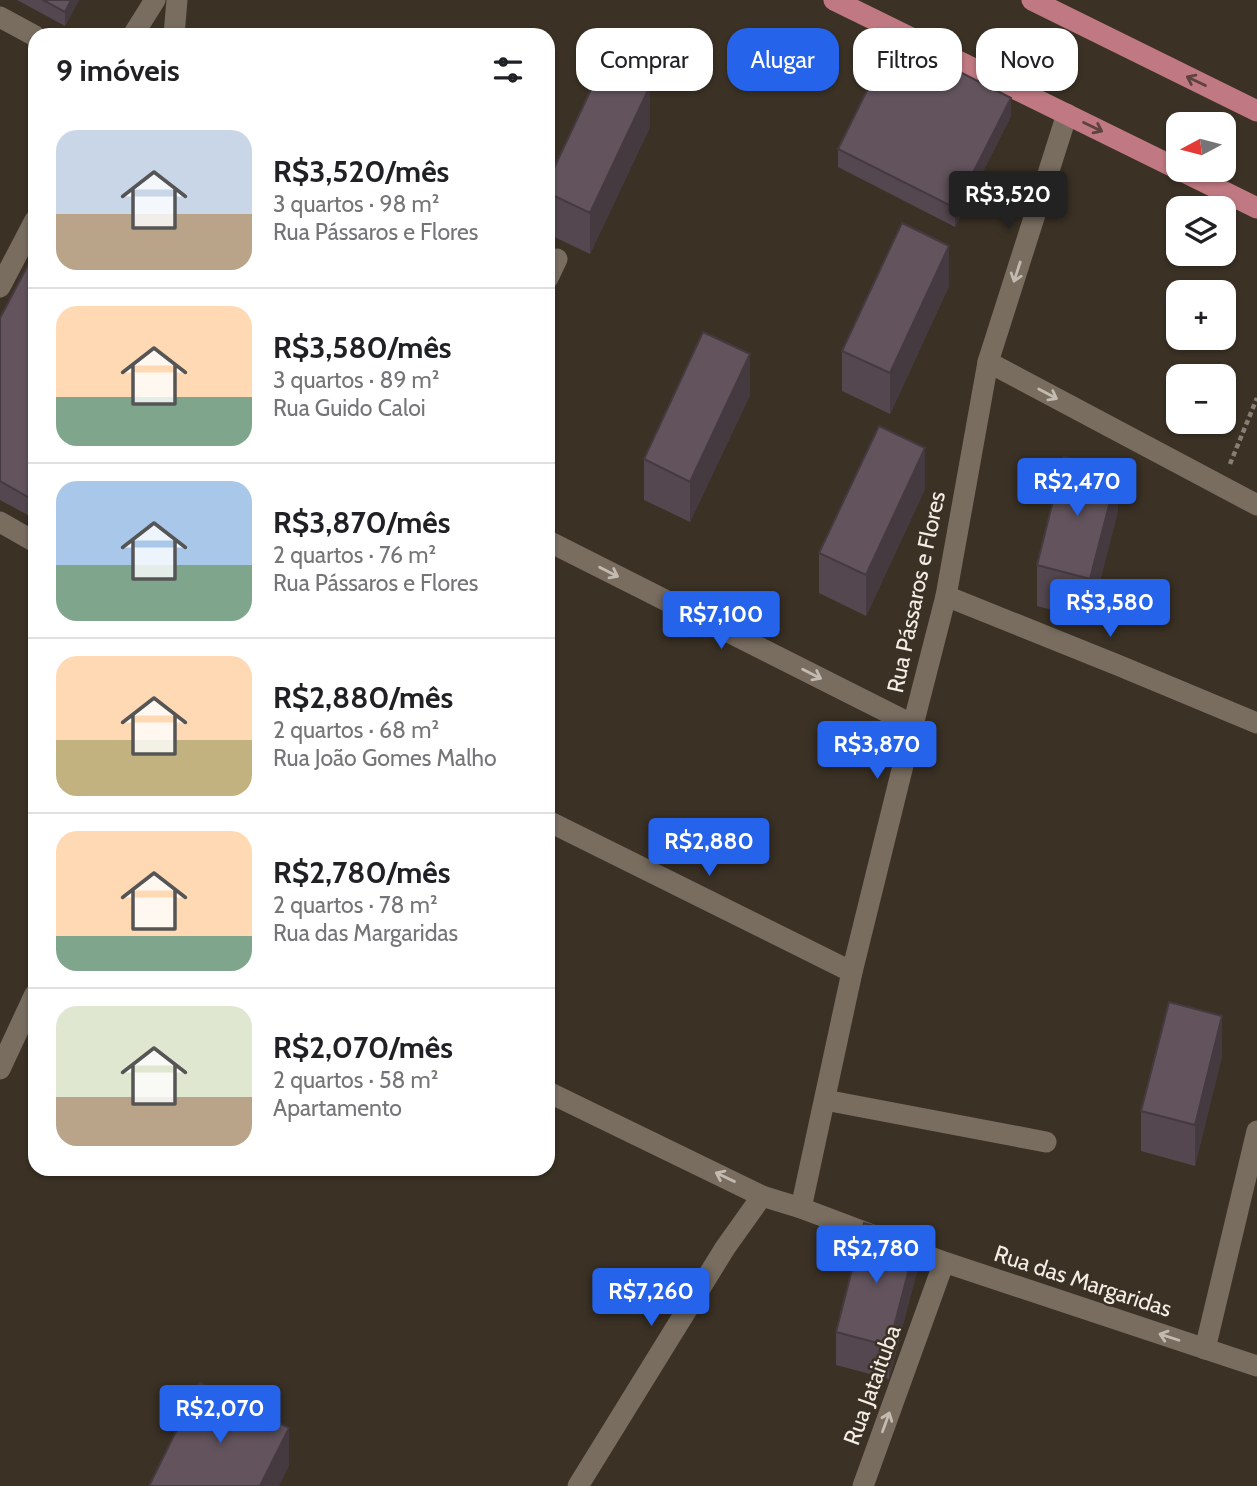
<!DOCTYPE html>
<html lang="pt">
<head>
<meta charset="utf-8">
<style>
  :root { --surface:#fff; --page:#f6f6f6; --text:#202124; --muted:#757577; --line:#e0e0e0; --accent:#2563eb }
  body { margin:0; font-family:Cabin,sans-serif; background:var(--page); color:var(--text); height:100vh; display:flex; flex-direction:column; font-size:26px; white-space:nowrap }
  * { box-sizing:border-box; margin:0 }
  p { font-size:23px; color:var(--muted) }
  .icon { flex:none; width:38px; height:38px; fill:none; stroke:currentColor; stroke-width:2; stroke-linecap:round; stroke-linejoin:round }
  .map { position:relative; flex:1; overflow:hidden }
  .sheet { position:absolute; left:28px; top:28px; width:527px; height:1148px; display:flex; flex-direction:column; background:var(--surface); border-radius:21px; box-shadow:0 2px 5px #0004 }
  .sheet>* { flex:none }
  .top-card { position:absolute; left:576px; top:28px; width:576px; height:63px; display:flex; gap:14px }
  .needle { width:46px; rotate:263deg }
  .tools { position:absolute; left:1166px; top:112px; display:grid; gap:14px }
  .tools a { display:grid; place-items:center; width:70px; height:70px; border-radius:14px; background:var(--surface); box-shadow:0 2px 5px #0004; font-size:35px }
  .price { position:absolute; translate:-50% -60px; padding:0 16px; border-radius:7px; background:var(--accent); color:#fff; font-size:23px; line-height:46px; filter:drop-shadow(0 2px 4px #0008) }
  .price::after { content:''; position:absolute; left:50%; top:42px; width:21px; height:16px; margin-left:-10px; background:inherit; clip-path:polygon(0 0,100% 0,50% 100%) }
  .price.current { background:#222; color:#fff }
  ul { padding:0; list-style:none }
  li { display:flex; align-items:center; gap:21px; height:175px; padding:0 28px }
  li+li { border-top:2px solid var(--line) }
  li span { display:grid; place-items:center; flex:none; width:196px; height:140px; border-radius:21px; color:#555 }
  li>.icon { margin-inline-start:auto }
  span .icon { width:84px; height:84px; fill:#fffc; stroke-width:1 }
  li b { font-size:30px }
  h2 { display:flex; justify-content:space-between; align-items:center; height:84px; padding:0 28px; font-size:30px }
  .pill { padding:0 24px; border-radius:21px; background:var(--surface); box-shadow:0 2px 5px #0004; font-size:24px; line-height:63px }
  .pill.current { background:var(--accent); color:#fff }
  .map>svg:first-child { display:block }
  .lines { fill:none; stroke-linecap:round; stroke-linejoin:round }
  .path { stroke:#877e74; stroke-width:4.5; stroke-dasharray:5 3.5; stroke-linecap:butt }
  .minor { stroke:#796d60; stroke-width:21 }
  .major { stroke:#c07982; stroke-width:21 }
  .wall { fill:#54474f }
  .shaded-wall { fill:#453a40 }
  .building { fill:#62535c; stroke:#453a40; stroke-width:2 }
  .oneway { stroke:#5c433c }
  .oneway2 { stroke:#c3bab0 }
  .labels { text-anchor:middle; stroke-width:5; stroke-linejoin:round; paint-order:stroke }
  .street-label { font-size:23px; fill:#f4ede6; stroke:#3b3125 }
</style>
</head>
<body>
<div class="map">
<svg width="1257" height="1486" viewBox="0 0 1257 1486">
  <rect width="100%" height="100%" fill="#3b3125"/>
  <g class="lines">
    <polyline class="path" points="1230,464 1257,398"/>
    <g class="minor">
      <polyline points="0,17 35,36"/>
      <polyline points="133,35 155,0"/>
      <polyline points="174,35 177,0"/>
      <polyline points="548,278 557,259"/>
      <polyline points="0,287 35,220"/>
      <polyline points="988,362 1257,505"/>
      <polyline points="0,522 35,542"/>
      <polyline points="548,541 913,725"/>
      <polyline points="946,596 1120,666 1257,723"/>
      <polyline points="548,821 852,972"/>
      <polyline points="0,1069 35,994"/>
      <polyline points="548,1092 762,1196 801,1208 944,1262 1257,1366"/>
      <polyline points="825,1100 1046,1142"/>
      <polyline points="801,1208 852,972 913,725 946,596 988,362 1067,114"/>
      <polyline points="1205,1349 1257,1131"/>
      <polyline points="578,1486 725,1248 762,1196"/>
      <polyline points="863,1486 944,1262"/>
    </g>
    <g class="major">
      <polyline points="834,0 1178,169"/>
      <polyline points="1032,0 1257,111"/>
      <polyline points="1180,170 1257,208"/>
    </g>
  </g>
  <g class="wall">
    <polygon points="17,0 79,0 65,26"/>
    <polygon points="1011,116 955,227 838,167 838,149"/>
    <polygon points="650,127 590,254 548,234 548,194"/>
    <polygon points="35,252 35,519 0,500 0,318"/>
    <polygon points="949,286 890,414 842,391 842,351"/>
    <polygon points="750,395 690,522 644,500 644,459"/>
    <polygon points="925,489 866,616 819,593 819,553"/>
    <polygon points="1118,511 1090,620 1037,606 1037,565"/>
    <polygon points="1222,1056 1195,1166 1141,1151 1141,1111"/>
    <polygon points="917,1271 889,1379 836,1365 836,1332"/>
  </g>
  <g class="shaded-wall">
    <polygon points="71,0 79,0 65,26 65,12"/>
    <polygon points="650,86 650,127 590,254 590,213"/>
    <polygon points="1011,98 1011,116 955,227 955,208"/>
    <polygon points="949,246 949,286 890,414 890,373"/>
    <polygon points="750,354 750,395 690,522 690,482"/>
    <polygon points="925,448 925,489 866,616 866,575"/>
    <polygon points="1118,470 1118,511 1090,620 1090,579"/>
    <polygon points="1222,1016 1222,1056 1195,1166 1195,1125"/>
    <polygon points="917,1238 917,1271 889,1379 889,1346"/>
    <polygon points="289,1428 289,1466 279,1486 260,1486"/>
  </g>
  <g class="building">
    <polygon points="43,0 71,0 65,12"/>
    <polygon points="893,38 1011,98 955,208 838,149"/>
    <polygon points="603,64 650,86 590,213 548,193 548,181"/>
    <polygon points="902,223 949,246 890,373 842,351"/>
    <polygon points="35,252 35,501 0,481 0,318"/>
    <polygon points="703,332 750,354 690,482 644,459"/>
    <polygon points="879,426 925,448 866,575 819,553"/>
    <polygon points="1064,457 1118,470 1090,579 1037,565"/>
    <polygon points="1169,1002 1222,1016 1195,1125 1141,1111"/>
    <polygon points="864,1223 917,1238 889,1346 836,1332"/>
    <polygon points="200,1383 289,1428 260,1486 149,1486"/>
  </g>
  <defs><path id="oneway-shaft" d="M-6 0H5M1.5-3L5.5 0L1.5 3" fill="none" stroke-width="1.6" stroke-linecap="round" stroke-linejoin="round" transform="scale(1.75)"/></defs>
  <g class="oneway">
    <use href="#oneway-shaft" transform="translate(1196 81) rotate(-154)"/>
    <use href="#oneway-shaft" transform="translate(1093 127) rotate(26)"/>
  </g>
  <g class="oneway2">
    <use href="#oneway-shaft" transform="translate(1017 272) rotate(108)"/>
    <use href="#oneway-shaft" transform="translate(1048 394) rotate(28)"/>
    <use href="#oneway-shaft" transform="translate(609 572) rotate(27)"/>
    <use href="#oneway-shaft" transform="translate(812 674) rotate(27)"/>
    <use href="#oneway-shaft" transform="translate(725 1177) rotate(-154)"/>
    <use href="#oneway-shaft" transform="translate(1169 1337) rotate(-162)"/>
    <use href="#oneway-shaft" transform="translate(886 1422) rotate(-70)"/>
  </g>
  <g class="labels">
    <g class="street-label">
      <text transform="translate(916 592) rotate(-78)" y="8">Rua Pássaros e Flores</text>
      <text transform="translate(1083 1281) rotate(18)" y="8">Rua das Margaridas</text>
      <text transform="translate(872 1385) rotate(-70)" y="8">Rua Jataituba</text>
    </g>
  </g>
</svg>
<div class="tools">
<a><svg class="needle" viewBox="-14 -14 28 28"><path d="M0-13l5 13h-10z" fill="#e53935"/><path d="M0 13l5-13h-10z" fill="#757577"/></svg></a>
<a><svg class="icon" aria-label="layers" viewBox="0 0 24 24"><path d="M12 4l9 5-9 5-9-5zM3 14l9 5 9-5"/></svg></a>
<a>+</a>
<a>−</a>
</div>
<b class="price current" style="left:1008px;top:231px">R$3,520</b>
<b class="price" style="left:1077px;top:518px">R$2,470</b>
<b class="price" style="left:1110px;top:639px">R$3,580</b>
<b class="price" style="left:721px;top:651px">R$7,100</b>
<b class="price" style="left:877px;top:781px">R$3,870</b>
<b class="price" style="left:709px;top:878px">R$2,880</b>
<b class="price" style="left:876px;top:1285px">R$2,780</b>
<b class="price" style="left:651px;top:1328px">R$7,260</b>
<b class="price" style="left:220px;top:1445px">R$2,070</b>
<div class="top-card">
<a class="pill">Comprar</a>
<a class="pill current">Alugar</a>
<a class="pill">Filtros</a>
<a class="pill">Novo</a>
</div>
<section class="sheet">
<h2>9 imóveis<svg class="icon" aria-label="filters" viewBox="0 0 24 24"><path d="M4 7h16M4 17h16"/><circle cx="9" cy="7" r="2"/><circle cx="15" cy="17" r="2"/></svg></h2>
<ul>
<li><span style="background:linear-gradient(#c9d6e8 60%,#b9a48a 0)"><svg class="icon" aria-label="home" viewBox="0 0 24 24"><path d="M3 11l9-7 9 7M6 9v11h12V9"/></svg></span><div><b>R$3,520/mês</b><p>3 quartos · 98 m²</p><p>Rua Pássaros e Flores</p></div></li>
<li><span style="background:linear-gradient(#ffd9b3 65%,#7fa58c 0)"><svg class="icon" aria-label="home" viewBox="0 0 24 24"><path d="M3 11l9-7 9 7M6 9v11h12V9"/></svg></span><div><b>R$3,580/mês</b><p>3 quartos · 89 m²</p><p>Rua Guido Caloi</p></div></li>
<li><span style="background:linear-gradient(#a9c7e8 60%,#7fa58c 0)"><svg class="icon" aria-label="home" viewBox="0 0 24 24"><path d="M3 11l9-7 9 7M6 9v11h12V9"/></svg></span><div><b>R$3,870/mês</b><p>2 quartos · 76 m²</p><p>Rua Pássaros e Flores</p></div></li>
<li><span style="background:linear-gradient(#ffd9b3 60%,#c2b280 0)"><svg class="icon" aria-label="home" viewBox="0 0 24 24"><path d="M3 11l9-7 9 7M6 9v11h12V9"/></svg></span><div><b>R$2,880/mês</b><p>2 quartos · 68 m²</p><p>Rua João Gomes Malho</p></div></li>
<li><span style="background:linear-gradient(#ffd9b3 75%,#7fa58c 0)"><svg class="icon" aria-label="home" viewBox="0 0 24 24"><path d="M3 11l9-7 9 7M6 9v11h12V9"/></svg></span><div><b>R$2,780/mês</b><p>2 quartos · 78 m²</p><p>Rua das Margaridas</p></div></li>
<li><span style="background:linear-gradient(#dfe7d0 65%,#b9a48a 0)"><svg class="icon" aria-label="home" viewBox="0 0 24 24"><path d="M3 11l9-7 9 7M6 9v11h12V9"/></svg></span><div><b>R$2,070/mês</b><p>2 quartos · 58 m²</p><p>Apartamento</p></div></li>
</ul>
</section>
</div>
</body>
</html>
